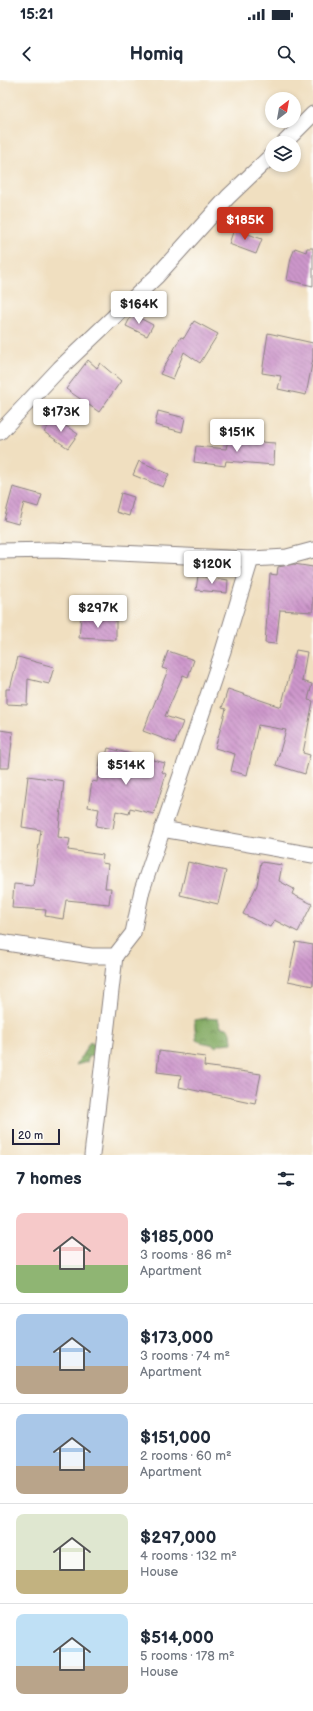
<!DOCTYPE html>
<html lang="en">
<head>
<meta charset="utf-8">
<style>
  :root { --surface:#fff; --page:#f2f2f3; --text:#1f2937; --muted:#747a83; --line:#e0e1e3; --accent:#c8321e }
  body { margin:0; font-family:"Balsamiq Sans",sans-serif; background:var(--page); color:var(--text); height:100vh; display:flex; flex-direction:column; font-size:15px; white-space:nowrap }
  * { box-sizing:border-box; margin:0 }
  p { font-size:13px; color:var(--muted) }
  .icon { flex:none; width:22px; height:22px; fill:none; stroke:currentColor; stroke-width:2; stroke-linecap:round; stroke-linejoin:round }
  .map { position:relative; height:1075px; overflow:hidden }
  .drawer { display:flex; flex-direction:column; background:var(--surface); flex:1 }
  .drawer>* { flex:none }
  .needle { width:26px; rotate:31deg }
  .buttons { position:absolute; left:265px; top:12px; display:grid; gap:8px }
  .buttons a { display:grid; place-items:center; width:36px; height:36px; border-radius:50%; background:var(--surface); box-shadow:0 2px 6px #0003; font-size:20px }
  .scale { position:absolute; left:12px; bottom:10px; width:48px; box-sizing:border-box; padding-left:4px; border:2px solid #22223b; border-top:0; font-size:11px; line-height:14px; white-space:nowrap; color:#22223b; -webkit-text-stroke:3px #fdfcf7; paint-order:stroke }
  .price { position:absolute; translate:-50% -34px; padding:0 9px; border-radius:4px; background:#fff; color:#222; font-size:13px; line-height:26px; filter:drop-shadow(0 1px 2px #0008) }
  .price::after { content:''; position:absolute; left:50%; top:24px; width:12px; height:9px; margin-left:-6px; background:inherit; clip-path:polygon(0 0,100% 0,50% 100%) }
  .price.active { background:var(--accent); color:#fff }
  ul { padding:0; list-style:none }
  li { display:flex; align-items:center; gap:12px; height:100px; padding:0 16px }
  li+li { border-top:1px solid var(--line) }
  li span { display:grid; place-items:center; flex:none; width:112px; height:80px; border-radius:8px; color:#555 }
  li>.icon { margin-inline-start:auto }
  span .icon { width:48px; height:48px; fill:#fffc; stroke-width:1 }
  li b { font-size:17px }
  h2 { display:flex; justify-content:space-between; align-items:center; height:48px; padding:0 16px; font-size:17px }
  .status { display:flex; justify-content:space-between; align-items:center; height:28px; padding:0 20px; background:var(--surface); direction:ltr }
  .status svg { height:11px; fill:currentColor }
  header { display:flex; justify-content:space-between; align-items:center; height:52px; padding:0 16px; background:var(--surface); font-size:18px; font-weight:800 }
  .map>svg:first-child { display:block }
  .forest { fill:url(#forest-crowns); stroke:#52664e }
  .building { fill:url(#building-back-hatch) }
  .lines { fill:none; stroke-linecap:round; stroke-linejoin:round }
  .minor-casing { stroke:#89807e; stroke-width:17 }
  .minor { stroke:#fff; stroke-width:15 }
</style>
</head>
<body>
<div class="status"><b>15:21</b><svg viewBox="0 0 49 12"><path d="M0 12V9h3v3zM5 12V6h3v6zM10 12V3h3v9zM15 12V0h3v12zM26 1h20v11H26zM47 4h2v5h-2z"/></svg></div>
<header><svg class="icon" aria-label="back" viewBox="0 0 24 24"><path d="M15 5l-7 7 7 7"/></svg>Homiq<svg class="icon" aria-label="search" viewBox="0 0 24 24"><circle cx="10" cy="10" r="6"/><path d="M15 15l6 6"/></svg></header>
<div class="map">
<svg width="313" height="1075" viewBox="0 0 313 1075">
  <defs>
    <pattern id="forest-crowns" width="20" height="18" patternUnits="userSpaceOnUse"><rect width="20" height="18" fill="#81a960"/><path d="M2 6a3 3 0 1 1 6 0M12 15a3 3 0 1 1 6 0" fill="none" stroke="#698950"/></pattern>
    <pattern id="building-back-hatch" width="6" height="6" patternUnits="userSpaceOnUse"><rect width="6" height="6" fill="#cd96cb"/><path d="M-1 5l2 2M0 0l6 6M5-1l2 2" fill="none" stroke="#a67aa6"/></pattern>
  </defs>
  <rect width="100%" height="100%" fill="#fdfcf7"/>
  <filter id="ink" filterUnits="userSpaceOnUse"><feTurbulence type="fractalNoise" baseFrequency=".025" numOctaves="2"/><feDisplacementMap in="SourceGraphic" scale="8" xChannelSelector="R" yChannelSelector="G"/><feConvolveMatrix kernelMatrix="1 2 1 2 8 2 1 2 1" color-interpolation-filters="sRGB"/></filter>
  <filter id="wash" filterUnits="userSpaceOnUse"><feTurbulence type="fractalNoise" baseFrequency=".012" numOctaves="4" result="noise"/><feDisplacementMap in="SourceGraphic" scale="16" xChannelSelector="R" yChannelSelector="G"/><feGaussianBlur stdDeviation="0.9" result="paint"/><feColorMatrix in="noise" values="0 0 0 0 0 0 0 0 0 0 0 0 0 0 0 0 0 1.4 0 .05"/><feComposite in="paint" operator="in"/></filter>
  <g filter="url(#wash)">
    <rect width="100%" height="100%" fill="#f0dfc0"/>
    <g class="forest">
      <path d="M206,938L218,939L221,947L227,948L231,952L232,963L220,964L217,967C209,962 203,964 196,960C196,952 194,947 195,940Z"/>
      <polygon points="90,962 97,966 98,975 89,977 87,982 76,985"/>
    </g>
    <g id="blocks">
      <g class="building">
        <polygon points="234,149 262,159 256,174 229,164"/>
        <polygon points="295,168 306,172 307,168 313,168 313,206 287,200 291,178"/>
        <polygon points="132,234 153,245 147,256 126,246"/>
        <polygon points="194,241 218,254 200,283 184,272 173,299 160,294 181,257 184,258"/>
        <polygon points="268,253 313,263 313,279 306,315 278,309 281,296 262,293"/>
        <polygon points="88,280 97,288 100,283 121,301 99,332 66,309"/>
        <polygon points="158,331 185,338 182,352 155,345"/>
        <polygon points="54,338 78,354 68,368 44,352"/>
        <polygon points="228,360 275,363 274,385 226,381 225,386 194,382 196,366 226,369"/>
        <polygon points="139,381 169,394 163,407 133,395"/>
        <polygon points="13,407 42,415 38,427 24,423 18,444 4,440"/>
        <polygon points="121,413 134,417 129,436 116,432"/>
        <polygon points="294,484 313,487 313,532 280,530 276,564 265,563 270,494 277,495 278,487"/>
        <polygon points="198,496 228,500 227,513 196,510"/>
        <polygon points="81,537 116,539 116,560 79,558"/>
        <polygon points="296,570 307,572 302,601 312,604 308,620 313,621 303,673 310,675 305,694 276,685 286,650 258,645 247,695 231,691 235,674 215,668 226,629 222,628 228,609 281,627"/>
        <polygon points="168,571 194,580 188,597 183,595 165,636 183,642 175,663 143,651 168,590 162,588"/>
        <polygon points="18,577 54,587 49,604 28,599 27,625 6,624 6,609 10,609"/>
        <polygon points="0,650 13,652 9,688 0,688"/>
        <polygon points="108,668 165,683 162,692 166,694 154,734 130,728 129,734 116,731 113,749 96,746 99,729 88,727 92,701 97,702 101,675 106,675"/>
        <polygon points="28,696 64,701 58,757 70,759 68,770 103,775 102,783 108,784 105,808 111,808 109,824 66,820 63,839 45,836 46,830 12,828 14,804 33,806 41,750 22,747"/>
        <polygon points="188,782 226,791 218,824 180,815"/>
        <polygon points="261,782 282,785 279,801 294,809 292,814 312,824 298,852 274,840 270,847 243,834 257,805"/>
        <polygon points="296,862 313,865 313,906 288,901"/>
        <polygon points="159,971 205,977 204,986 261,994 255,1023 179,1007 181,995 157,992"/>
      </g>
    </g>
  </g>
  <g filter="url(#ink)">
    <use href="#blocks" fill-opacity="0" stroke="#89807e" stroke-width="1"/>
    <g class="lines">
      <g class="minor-casing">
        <g id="minor">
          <polyline points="284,63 313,34"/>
          <polyline points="0,352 60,288 157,196 228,117 272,75"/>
          <polyline points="0,471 53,470 251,479 287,477 313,470"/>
          <polyline points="162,749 313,775"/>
          <polyline points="0,862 91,876 115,876 133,853 142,810 223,571 251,479"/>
          <polyline points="92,1075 115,876"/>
        </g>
      </g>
      <use href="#minor" class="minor"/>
    </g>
  </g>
</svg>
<div class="buttons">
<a><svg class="needle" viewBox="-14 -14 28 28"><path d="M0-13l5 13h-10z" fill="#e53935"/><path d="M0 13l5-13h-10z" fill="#747a83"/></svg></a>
<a><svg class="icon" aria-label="layers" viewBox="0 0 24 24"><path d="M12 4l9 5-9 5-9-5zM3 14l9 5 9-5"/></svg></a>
</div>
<div class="scale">20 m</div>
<b class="price active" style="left:245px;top:161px">$185K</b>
<b class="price" style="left:139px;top:245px">$164K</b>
<b class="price" style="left:61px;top:353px">$173K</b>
<b class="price" style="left:237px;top:373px">$151K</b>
<b class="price" style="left:212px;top:505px">$120K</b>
<b class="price" style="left:98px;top:549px">$297K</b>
<b class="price" style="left:126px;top:706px">$514K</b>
</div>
<section class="drawer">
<h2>7 homes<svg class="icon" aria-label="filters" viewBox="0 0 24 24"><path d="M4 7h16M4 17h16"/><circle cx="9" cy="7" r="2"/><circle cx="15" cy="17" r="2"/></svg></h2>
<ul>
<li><span style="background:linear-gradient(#f6c9c9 65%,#8fb573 0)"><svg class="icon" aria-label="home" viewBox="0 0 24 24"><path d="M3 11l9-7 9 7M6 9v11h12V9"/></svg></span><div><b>$185,000</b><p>3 rooms · 86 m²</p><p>Apartment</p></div></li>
<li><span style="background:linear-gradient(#a9c7e8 65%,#b9a48a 0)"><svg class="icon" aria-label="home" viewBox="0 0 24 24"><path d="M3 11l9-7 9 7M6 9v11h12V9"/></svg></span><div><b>$173,000</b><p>3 rooms · 74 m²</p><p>Apartment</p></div></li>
<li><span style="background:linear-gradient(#a9c7e8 65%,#b9a48a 0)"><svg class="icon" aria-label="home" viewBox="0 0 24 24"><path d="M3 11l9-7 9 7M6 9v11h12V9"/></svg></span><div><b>$151,000</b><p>2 rooms · 60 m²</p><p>Apartment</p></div></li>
<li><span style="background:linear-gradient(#dfe7d0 70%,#c2b280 0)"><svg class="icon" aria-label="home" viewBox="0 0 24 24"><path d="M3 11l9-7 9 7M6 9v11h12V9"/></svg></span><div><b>$297,000</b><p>4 rooms · 132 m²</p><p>House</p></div></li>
<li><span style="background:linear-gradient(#bfe0f5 65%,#b9a48a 0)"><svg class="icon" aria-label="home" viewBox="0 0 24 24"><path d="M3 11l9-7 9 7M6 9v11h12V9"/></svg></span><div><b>$514,000</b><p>5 rooms · 178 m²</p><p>House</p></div></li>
</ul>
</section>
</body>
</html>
